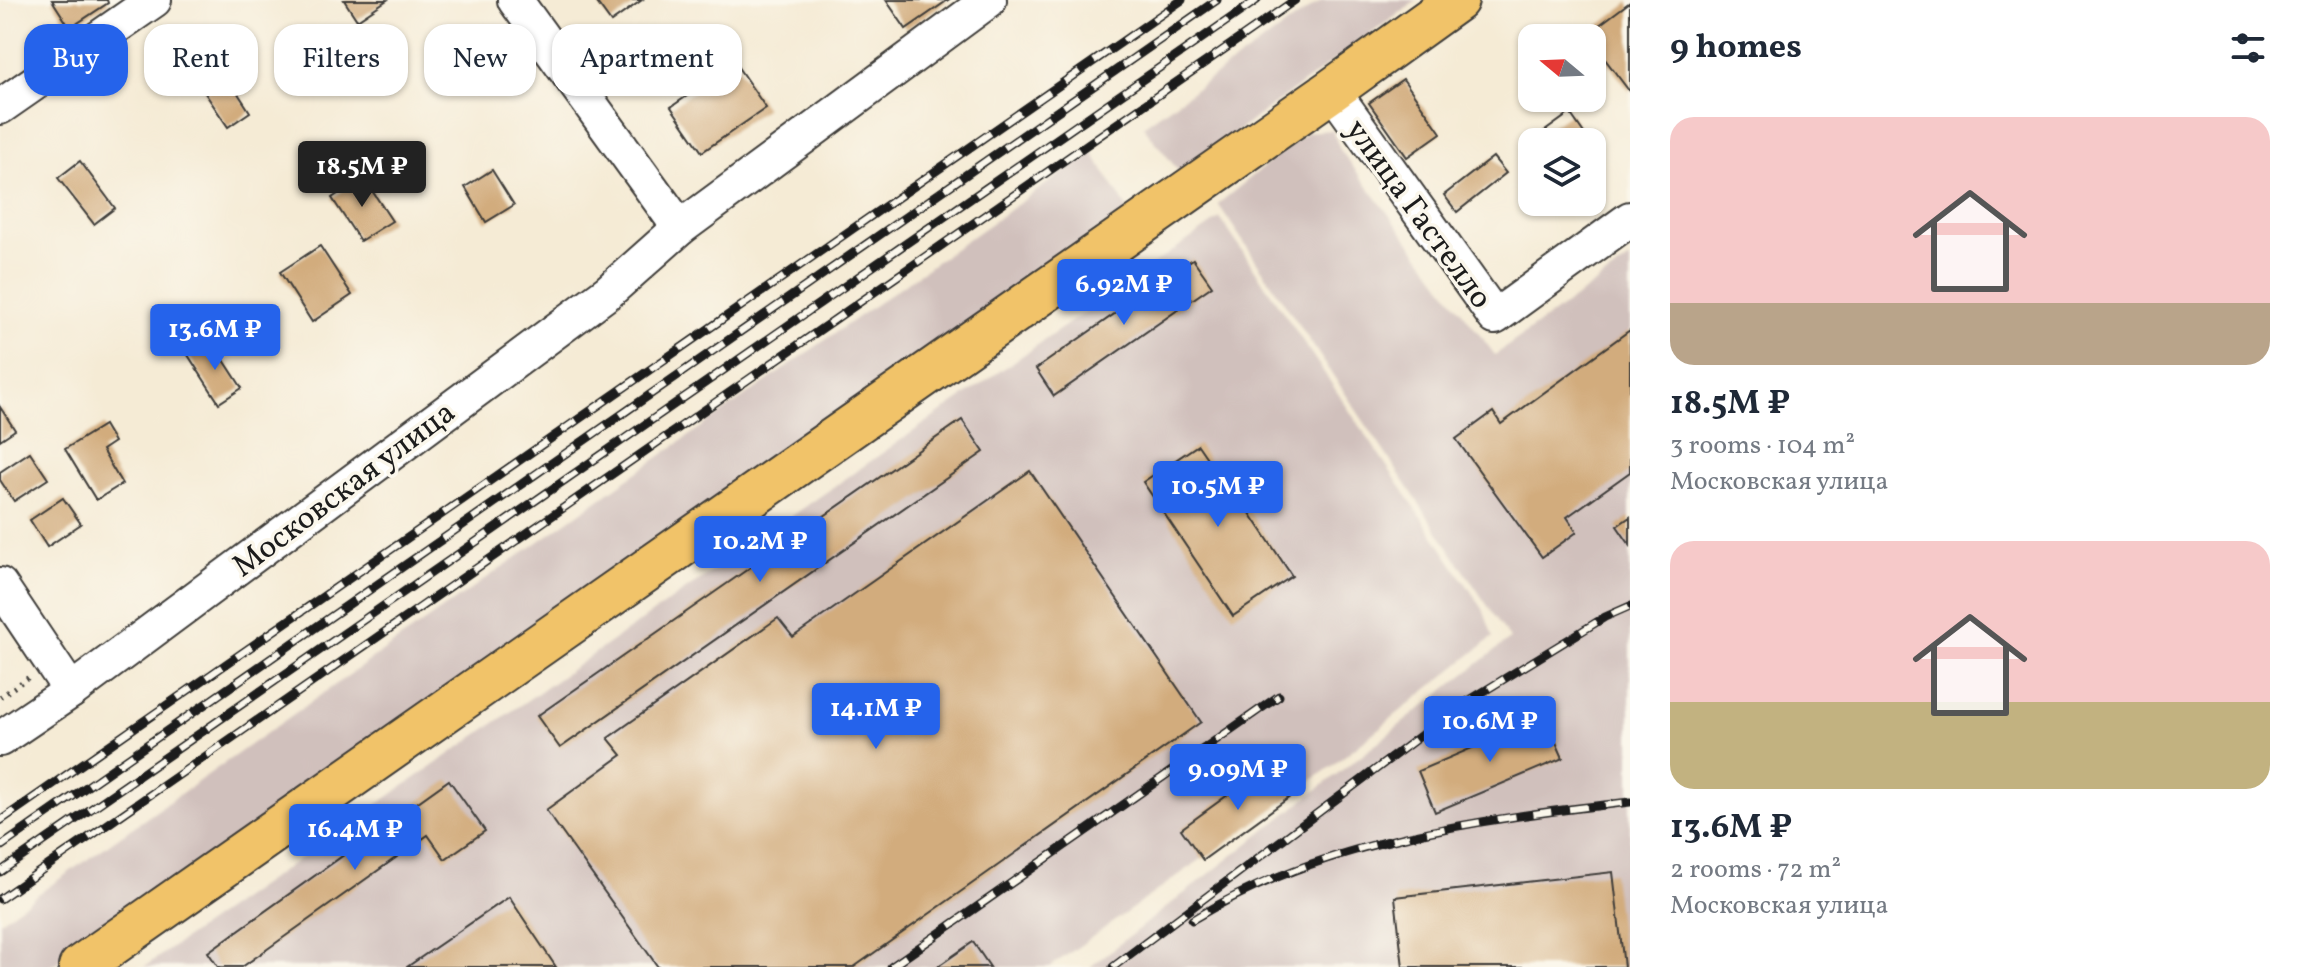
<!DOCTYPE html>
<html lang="en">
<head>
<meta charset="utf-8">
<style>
  :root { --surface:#fff; --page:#f2f2f3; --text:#1f2937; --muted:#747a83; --accent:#2563eb }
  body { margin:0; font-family:Vollkorn,serif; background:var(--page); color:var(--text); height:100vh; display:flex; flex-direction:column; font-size:30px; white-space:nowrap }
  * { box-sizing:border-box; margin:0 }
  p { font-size:26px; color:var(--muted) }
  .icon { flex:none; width:44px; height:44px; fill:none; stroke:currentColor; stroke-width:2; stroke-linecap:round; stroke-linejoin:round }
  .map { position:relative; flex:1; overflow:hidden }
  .sheet { display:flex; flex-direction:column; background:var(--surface); width:680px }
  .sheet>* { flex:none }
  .hud { position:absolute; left:24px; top:24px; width:760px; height:72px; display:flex; gap:16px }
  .needle { width:52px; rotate:289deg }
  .buttons { position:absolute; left:1518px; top:24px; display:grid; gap:16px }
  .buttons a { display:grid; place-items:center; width:88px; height:88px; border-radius:16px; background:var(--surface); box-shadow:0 2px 6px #0004; font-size:40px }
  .price { position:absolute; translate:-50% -68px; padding:0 18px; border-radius:8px; background:var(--accent); color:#fff; font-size:26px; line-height:52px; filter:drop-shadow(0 2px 4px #0008) }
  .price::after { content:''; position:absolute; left:50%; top:48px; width:24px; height:18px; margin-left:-12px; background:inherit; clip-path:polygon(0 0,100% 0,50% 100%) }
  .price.selected { background:#222; color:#fff }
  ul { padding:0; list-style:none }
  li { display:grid; align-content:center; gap:16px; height:424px; padding:0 40px }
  li span { display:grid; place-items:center; height:248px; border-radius:24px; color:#555 }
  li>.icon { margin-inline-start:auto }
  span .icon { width:144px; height:144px; fill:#fffc; stroke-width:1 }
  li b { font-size:34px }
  h2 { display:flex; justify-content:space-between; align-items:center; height:96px; padding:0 40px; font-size:34px }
  .tag { padding:0 28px; border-radius:24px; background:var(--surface); box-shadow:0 2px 6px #0004; font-size:28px; line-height:72px }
  .tag.selected { background:var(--accent); color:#fff }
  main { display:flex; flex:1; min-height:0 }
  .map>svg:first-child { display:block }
  .industrial { fill:#d0c0bc }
  .building { fill:#d2ac7d }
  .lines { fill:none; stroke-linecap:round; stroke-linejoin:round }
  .minor-casing { stroke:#3d3b38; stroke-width:38 }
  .major-casing { stroke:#3d3b38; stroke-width:46 }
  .path { stroke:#3d3b38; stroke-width:5; stroke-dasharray:2 6; stroke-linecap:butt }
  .minor { stroke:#fff; stroke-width:34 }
  .major { stroke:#f1c369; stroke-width:42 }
  .rail-casing { stroke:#1c1c1c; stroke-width:9 }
  .rail { stroke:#fbf7ec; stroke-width:6; stroke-dasharray:18; stroke-linecap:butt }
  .labels { text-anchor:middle; stroke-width:7; stroke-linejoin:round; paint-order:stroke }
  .street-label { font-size:32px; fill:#1c1c1c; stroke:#fbf7ec }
</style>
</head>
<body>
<main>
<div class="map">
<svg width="1630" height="967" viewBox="0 0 1630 967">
  <rect width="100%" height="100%" fill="#fbf7ec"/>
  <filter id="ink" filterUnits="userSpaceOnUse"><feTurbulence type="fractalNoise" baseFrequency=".0125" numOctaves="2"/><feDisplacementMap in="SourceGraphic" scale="16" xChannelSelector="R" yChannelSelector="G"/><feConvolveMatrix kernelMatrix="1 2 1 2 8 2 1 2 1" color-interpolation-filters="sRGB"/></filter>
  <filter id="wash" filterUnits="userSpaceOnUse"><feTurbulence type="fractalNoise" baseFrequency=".006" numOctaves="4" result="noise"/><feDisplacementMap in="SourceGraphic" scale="32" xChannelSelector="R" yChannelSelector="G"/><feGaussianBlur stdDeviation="1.8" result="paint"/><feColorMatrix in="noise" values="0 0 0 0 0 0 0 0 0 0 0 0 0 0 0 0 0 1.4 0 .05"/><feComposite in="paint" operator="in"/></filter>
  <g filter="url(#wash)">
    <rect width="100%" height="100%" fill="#f5ebd5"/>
    <g class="industrial">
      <polygon points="1322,0 1417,0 1180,173 1143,126"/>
      <polygon points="1332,130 1341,151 1495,355 1630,259 1630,967 1090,967 1510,639 1218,204 1307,132"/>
      <polygon points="1092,152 1130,213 50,967 0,967 0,921"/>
      <polygon points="1220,218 1483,609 1493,637 1332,766 1050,967 144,967"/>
    </g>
    <g id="blocks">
      <g class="building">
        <polygon points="52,0 107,0 108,3 70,28"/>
        <polygon points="344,0 387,0 357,20"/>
        <polygon points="595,0 642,0 611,22"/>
        <polygon points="886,0 948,0 906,29"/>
        <polygon points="1630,2 1630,92 1592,42 1592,38 1586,35"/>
        <polygon points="735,63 766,108 702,152 671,107"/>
        <polygon points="228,78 250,112 228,127 205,93"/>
        <polygon points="1403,79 1441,133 1407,157 1369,103"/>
        <polygon points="1570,113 1590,142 1553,142 1545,131"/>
        <polygon points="1493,157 1506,173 1457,212 1444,195"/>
        <polygon points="80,161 115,208 94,224 58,178"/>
        <polygon points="492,170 514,205 486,222 465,187"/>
        <polygon points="363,177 392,221 360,241 332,198"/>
        <polygon points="320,246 352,295 312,322 280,272"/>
        <polygon points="1193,259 1212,286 1054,396 1036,369"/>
        <polygon points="1630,330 1630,472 1567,517 1577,532 1542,557 1456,439 1493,412 1501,424"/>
        <polygon points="211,340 242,388 219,403 188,355"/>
        <polygon points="0,407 15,430 0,440"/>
        <polygon points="962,420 984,452 560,748 537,716"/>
        <polygon points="104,425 114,442 102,450 122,484 96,500 65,449"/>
        <polygon points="1198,445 1222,480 1239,468 1251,486 1238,495 1292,576 1233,616 1143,482"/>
        <polygon points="30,452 48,479 14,501 0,480 0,472"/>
        <polygon points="1030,471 1201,722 854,967 658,967 546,810 622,755 608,738 778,618 793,637"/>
        <polygon points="63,498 81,524 47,547 30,520"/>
        <polygon points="1630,517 1630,545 1617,526"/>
        <polygon points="1545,717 1563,758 1435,812 1418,771"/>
        <polygon points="1272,763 1294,794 1203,860 1181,829"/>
        <polygon points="449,780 485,831 445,859 428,835 242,967 218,967 208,952"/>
        <polygon points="1613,872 1624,967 1403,967 1395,897"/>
        <polygon points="509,897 556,967 407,967"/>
        <polygon points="973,942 990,967 937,967"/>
      </g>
    </g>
  </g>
  <g filter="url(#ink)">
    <use href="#blocks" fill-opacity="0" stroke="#3d3b38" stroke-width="2"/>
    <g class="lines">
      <g class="minor-casing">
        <g id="minor">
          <polyline points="515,0 680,228"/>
          <polyline points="1332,90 1495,317 1630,219"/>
          <polyline points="0,107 154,0"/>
          <polyline points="0,585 71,691"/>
          <polyline points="0,739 71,691 608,292 680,228 989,0"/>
        </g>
      </g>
      <g class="major-casing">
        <polyline id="major" points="80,967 1332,90 1457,0"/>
      </g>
      <polyline class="path" points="0,697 29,677"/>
      <use href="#minor" class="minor"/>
      <use href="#major" class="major"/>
      <g class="rail-casing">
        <g id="rail">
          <polyline points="0,821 1182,0"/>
          <polyline points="0,847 1217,0"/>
          <polyline points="0,872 1257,0"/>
          <polyline points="0,899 1295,0"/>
          <path d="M1192,920C1322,840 1481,819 1630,802"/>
          <polyline points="891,967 1279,696"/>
          <polyline points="1113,967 1460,706 1605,617 1630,606"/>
        </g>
      </g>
      <use href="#rail" class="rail"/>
    </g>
  </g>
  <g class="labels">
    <g class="street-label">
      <text transform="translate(1420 213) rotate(54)" y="11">улица Гастелло</text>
      <text transform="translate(343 488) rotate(-37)" y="11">Московская улица</text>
    </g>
  </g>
</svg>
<div class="buttons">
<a><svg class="needle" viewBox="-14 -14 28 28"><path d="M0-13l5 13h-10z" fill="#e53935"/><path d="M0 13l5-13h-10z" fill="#747a83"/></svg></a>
<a><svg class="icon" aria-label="layers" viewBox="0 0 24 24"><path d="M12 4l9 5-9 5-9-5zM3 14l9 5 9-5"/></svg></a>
</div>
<b class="price selected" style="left:362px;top:209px">18.5M ₽</b>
<b class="price" style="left:1124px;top:327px">6.92M ₽</b>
<b class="price" style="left:215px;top:372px">13.6M ₽</b>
<b class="price" style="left:1218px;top:529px">10.5M ₽</b>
<b class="price" style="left:760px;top:584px">10.2M ₽</b>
<b class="price" style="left:876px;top:751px">14.1M ₽</b>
<b class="price" style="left:1490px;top:764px">10.6M ₽</b>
<b class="price" style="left:1238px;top:812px">9.09M ₽</b>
<b class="price" style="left:355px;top:872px">16.4M ₽</b>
<div class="hud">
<a class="tag selected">Buy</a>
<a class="tag">Rent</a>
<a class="tag">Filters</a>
<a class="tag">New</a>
<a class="tag">Apartment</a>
</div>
</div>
<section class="sheet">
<h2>9 homes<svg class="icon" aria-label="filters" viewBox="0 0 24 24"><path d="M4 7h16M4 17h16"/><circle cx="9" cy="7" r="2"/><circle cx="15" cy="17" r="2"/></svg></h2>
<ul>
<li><span style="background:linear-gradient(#f6c9c9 75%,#b9a48a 0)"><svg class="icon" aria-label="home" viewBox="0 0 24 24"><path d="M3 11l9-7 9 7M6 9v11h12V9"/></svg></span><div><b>18.5M ₽</b><p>3 rooms · 104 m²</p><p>Московская улица</p></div></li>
<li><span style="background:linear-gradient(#f6c9c9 65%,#c2b280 0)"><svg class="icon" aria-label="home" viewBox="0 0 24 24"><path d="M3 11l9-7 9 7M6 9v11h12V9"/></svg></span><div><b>13.6M ₽</b><p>2 rooms · 72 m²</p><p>Московская улица</p></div></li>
</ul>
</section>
</main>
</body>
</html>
